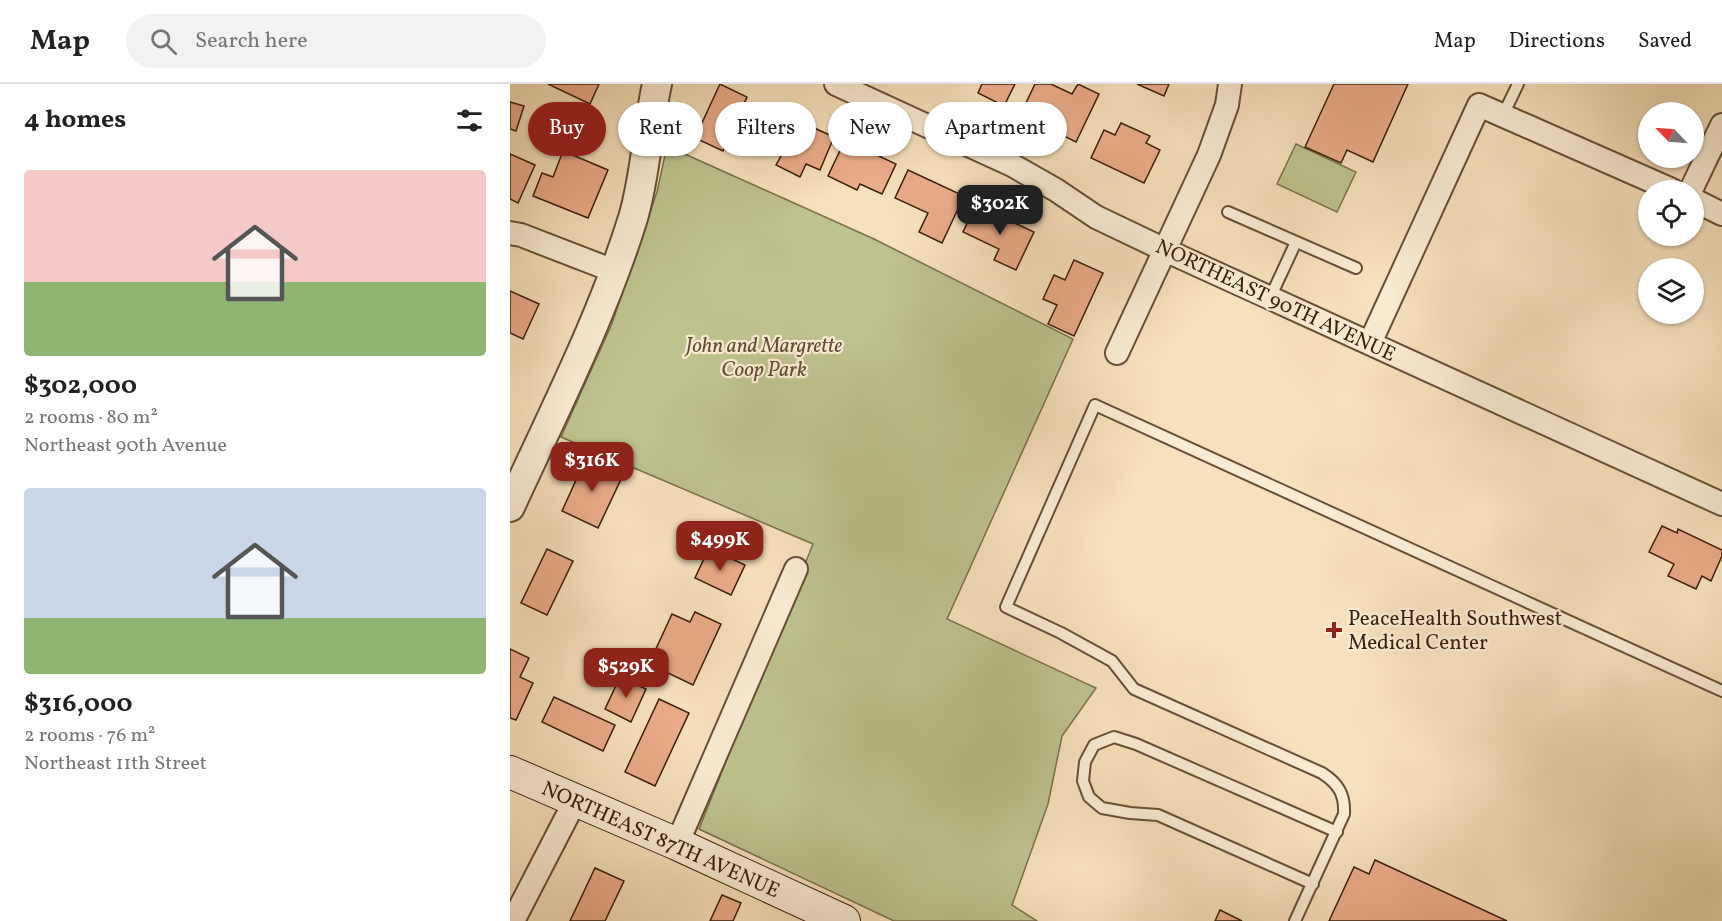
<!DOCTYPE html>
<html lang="en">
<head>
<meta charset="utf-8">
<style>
  :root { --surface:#fff; --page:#f2f2f2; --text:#222; --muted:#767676; --line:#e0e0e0; --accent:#8f2418 }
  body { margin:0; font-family:Vollkorn,serif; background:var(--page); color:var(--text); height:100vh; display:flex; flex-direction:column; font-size:22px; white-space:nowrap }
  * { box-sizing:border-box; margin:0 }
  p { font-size:20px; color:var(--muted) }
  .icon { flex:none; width:33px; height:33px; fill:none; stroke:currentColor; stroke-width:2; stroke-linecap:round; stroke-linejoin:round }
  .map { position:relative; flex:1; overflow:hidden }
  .sheet { display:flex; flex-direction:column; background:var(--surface); width:510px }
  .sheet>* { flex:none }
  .hud { position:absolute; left:18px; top:18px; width:570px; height:54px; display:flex; gap:12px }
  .needle { width:39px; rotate:295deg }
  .fabs { position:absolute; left:1128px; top:18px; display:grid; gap:12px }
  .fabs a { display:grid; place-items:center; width:66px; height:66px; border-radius:50%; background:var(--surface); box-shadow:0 2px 4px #0004; font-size:30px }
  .price { position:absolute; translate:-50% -51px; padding:0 14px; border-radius:12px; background:var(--accent); color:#fff; font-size:20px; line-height:39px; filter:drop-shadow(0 2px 3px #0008) }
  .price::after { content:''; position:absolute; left:50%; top:36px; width:18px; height:14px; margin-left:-9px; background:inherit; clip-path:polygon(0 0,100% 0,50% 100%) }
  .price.active { background:#222; color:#fff }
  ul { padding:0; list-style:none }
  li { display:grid; align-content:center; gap:12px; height:318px; padding:0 24px }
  li span { display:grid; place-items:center; height:186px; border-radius:6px; color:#555 }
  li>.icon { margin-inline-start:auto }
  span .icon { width:108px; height:108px; fill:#fffc; stroke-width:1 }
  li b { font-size:26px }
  h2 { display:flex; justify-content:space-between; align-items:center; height:72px; padding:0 24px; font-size:26px }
  .tag { padding:0 21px; border-radius:27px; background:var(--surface); box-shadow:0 2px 4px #0004; font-size:21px; line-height:54px }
  .tag.active { background:var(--accent); color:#fff }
  header { display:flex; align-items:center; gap:36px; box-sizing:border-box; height:84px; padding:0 30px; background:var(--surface); border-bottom:2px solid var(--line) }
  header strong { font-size:28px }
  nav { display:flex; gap:33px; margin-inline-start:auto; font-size:21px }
  .search { width:420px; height:54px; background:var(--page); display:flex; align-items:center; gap:15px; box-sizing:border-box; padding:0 21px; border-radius:33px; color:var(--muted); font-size:22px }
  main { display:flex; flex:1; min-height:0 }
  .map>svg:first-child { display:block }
  .green { fill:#bec28f; stroke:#7c704c; stroke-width:1.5 }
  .building { fill:#ebac89; stroke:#3a1e0a; stroke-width:1.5 }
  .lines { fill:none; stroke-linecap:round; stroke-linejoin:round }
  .service-casing { stroke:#694f36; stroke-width:14 }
  .minor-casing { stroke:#694f36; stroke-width:26 }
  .tertiary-casing { stroke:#694f36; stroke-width:32 }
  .secondary-casing { stroke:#3a1e0a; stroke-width:34 }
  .service { stroke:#faecd3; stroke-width:10 }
  .minor { stroke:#faecd3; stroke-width:22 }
  .tertiary { stroke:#faecd3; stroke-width:28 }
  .secondary { stroke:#faecd3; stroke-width:32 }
  .poi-dot { fill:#8f2418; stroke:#faecd3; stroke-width:2 }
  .labels { text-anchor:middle; stroke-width:4.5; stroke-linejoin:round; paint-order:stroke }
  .street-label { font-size:21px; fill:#3a1e0a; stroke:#faecd3 }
  .park-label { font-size:21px; font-style:italic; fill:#624f32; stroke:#faecd3 }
  .poi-label { font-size:21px; fill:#3a1e0a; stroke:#faecd3; text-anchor:start }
</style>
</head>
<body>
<header>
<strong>Map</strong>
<div class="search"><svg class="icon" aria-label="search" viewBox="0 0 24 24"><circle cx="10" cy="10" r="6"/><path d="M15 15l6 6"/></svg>Search here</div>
<nav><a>Map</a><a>Directions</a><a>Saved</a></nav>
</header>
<main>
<section class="sheet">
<h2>4 homes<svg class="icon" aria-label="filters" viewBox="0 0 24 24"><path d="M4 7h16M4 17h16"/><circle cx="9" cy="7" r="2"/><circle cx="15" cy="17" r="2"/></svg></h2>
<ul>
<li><span style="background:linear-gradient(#f6c9c9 60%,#8fb573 0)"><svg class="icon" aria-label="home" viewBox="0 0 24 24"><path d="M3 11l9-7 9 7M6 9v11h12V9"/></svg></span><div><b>$302,000</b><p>2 rooms · 80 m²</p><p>Northeast 90th Avenue</p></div></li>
<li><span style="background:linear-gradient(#c9d6e8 70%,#8fb573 0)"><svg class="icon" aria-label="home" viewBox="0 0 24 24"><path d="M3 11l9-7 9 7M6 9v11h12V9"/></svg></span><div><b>$316,000</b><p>2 rooms · 76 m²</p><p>Northeast 11th Street</p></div></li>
</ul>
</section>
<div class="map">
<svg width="1212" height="837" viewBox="0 0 1212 837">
  <rect width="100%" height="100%" fill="#f7e1bc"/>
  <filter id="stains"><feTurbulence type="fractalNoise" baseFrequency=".00333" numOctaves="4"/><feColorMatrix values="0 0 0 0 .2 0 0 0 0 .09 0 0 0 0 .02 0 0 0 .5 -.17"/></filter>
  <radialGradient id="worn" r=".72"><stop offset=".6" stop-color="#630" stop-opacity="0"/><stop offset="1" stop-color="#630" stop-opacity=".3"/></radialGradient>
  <g class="green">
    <polygon points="786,60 846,88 827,128 767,100"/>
    <polygon points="157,62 364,155 563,255 437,535 586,604 552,652 538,720 502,821 527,837 384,837 189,745 303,460 51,353 101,242 147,108"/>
  </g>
  <g class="building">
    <polygon points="38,0 89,0 80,20"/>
    <polygon points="210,0 237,13 226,37 234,41 228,54 220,51 213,67 185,54"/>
    <polygon points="472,0 505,0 494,22 468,9"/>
    <polygon points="525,0 541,0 562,10 568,0 589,10 566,58 540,45 546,33 516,19"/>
    <polygon points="627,0 659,0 654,12"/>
    <polygon points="824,0 898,0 863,78 837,66 831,79 795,63"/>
    <polygon points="0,18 14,22 6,47 0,45"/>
    <polygon points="260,24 324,53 310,86 296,80 290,93 266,81 271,72 244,59"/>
    <polygon points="611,39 640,52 636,59 650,66 634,99 581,74 594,46 605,51"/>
    <polygon points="335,56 386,80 372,110 350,100 347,106 318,92"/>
    <polygon points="53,67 98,86 78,134 23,112 32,89 43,93"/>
    <polygon points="0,70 25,81 8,119 0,115"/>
    <polygon points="398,86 454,112 432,159 409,148 418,129 385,114"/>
    <polygon points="466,121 524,148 506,186 484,176 489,165 453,148"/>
    <polygon points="564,176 593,189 564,252 538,240 547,221 533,215 544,191 555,196"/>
    <polygon points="0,207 29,220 13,255 0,249"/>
    <polygon points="76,374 113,391 88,444 52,427"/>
    <polygon points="1152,442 1167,449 1168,445 1212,466 1212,472 1201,497 1192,492 1186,505 1158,492 1164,480 1139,468"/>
    <polygon points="199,464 235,481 221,511 185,494"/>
    <polygon points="37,465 63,477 37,531 11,519"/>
    <polygon points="185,528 211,540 183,601 139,580 162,530 180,538"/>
    <polygon points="0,565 19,574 10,593 23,599 6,636 0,634"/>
    <polygon points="110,593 136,605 121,638 95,625"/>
    <polygon points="44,613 105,641 93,667 32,638"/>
    <polygon points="149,615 179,629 145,702 115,688"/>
    <polygon points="865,776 997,837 819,837 844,783 859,790"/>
    <polygon points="85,784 114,797 95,837 60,837"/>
    <polygon points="212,811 231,819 223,837 200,837"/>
    <polygon points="710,826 732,837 705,837"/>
  </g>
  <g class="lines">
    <g class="service-casing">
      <g id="service">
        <polyline points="993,31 1008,0"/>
        <polyline points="718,128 846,184"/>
        <polyline points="760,214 786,158"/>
        <polyline points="803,800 648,731 620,729 592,724 579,713 573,697 575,678 584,661 604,653 626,660 827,748"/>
        <path d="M785,837L834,730C835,711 829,700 812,689L624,605L602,577L551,549L496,523L585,321L1212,607"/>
      </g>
    </g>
    <g class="minor-casing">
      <g id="minor">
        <polyline points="326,0 502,81 546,106 586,133 655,166 1212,420"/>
        <polyline points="1181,106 1212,41"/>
        <polyline points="1184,116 1212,130"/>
        <polyline points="0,149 11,151 104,187"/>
        <polyline points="860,259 969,21 1162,106"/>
        <polyline points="607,269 699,71 717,21 720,0"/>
        <polyline points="167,760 286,485"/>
        <polyline points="3,837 65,717"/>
      </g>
    </g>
    <g class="tertiary-casing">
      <path id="tertiary" d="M0,423C43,329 92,234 123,134C136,90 137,45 147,0"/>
    </g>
    <g class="secondary-casing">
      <polyline id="secondary" points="0,688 167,760 334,837"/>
    </g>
    <use href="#service" class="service"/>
    <use href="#minor" class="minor"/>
    <use href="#tertiary" class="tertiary"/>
    <use href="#secondary" class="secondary"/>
  </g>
  <path class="poi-dot" d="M821 537h6v6h6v6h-6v6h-6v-6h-6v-6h6z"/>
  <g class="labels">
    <g class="street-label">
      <text transform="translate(766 216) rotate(25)" y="7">NORTHEAST 90TH AVENUE</text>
      <text transform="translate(151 755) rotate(24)" y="7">NORTHEAST 87TH AVENUE</text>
    </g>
    <g class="park-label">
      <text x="254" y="268">John and Margrette<tspan x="254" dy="24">Coop Park</tspan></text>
    </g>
    <g class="poi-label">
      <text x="838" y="541">PeaceHealth Southwest<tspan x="838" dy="24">Medical Center</tspan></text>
    </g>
  </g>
  <rect width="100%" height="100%" filter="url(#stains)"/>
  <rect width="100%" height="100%" fill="url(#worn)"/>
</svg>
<div class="fabs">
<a><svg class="needle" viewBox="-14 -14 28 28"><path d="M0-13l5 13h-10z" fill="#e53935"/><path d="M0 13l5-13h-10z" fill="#767676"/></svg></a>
<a><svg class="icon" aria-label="locate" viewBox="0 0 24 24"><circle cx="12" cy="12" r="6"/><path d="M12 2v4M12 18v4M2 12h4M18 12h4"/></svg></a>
<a><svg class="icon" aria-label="layers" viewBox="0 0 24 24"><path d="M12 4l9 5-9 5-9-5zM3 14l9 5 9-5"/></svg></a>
</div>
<b class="price active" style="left:490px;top:152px">$302K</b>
<b class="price" style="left:82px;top:409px">$316K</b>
<b class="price" style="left:210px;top:488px">$499K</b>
<b class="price" style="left:116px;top:615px">$529K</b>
<div class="hud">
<a class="tag active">Buy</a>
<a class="tag">Rent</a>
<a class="tag">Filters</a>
<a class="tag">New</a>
<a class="tag">Apartment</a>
</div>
</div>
</main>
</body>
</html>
